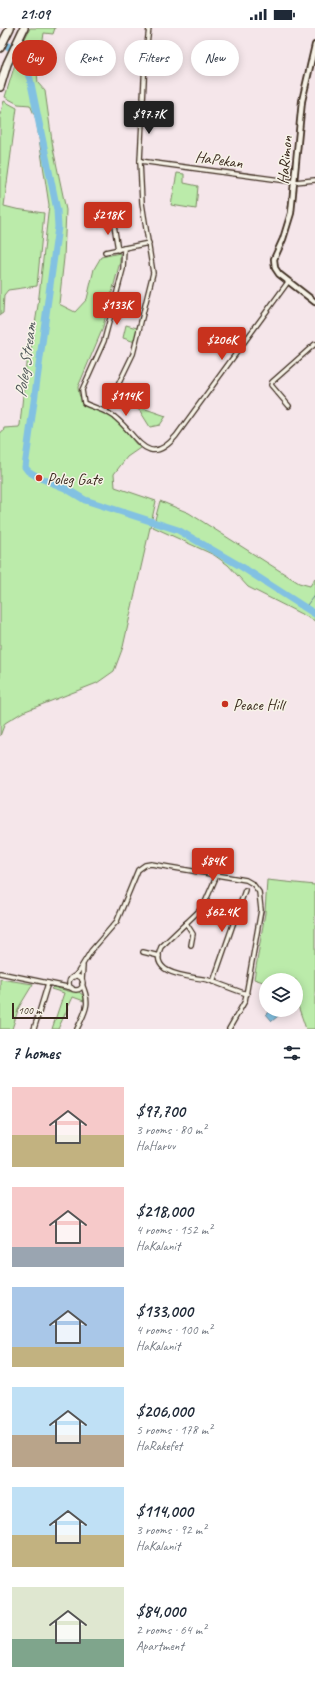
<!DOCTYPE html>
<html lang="en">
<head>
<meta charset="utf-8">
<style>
  :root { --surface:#fff; --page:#f2f2f3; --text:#1f2937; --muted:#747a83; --accent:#c8321e }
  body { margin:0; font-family:Caveat,sans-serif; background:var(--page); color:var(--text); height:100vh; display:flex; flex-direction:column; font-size:15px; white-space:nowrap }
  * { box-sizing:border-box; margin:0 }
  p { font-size:13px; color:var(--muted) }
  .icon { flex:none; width:22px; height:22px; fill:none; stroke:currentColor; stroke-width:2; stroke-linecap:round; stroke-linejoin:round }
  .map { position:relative; height:1001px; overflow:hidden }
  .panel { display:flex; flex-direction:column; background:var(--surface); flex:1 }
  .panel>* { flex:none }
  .guide { position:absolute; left:12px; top:12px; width:291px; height:36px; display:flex; gap:8px }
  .buttons { position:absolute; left:259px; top:945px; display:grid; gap:8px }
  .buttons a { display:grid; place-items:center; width:44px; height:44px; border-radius:50%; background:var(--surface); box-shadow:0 2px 10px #0003; font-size:20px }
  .scale { position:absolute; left:12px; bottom:10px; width:56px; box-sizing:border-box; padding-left:4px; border:2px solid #3b2a1e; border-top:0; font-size:11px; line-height:14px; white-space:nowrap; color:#3b2a1e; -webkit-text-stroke:3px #f7f3e8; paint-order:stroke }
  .price { position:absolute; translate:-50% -34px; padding:0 9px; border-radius:4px; background:var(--accent); color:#fff; font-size:13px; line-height:26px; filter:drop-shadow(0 1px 2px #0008) }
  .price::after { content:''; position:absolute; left:50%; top:24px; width:12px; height:9px; margin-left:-6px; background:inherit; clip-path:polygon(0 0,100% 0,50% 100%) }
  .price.current { background:#222; color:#fff }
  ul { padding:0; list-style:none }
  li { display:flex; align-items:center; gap:12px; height:100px; padding:0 12px }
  li span { display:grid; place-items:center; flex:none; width:112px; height:80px; border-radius:0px; color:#555 }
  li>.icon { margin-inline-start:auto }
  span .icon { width:48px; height:48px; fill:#fffc; stroke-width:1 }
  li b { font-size:17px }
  h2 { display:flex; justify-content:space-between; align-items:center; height:48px; padding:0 12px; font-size:17px }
  .chip { padding:0 14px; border-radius:18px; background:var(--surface); box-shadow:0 2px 10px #0003; font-size:14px; line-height:36px }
  .chip.current { background:var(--accent); color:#fff }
  .status { display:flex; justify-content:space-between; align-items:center; height:28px; padding:0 20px; background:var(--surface); direction:ltr }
  .status svg { height:11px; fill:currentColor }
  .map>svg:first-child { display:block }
  .green { fill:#bbebaa; stroke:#7b8a64 }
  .water { fill:#82c1e2; stroke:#668594 }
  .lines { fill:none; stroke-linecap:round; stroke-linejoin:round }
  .stream { stroke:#668594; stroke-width:1 }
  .river { stroke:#82c1e2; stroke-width:7 }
  .minor-casing { stroke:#3b2a1e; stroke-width:6 }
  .tertiary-casing { stroke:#3b2a1e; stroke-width:8 }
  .motorway-casing { stroke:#3b2a1e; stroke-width:10 }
  .minor { stroke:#f7f3e8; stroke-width:3.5 }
  .tertiary { stroke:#f7f3e8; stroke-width:4.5 }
  .motorway { stroke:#f7f3e8; stroke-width:7 }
  .poi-dot { fill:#c8321e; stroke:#f7f3e8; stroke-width:1.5 }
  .labels { text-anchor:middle; stroke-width:3; stroke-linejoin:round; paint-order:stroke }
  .street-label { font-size:16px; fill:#3b2a1e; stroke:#f7f3e8 }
  .poi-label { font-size:16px; fill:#3b2a1e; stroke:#f7f3e8; text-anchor:start }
  .water-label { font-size:17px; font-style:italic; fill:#505759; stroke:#f7f3e8 }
</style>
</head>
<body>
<div class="status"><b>21:09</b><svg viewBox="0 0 49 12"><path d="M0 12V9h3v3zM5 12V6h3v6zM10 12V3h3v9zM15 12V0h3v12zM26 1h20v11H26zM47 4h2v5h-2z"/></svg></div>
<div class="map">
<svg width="315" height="1001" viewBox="0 0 315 1001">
  <rect width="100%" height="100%" fill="#f5e6ea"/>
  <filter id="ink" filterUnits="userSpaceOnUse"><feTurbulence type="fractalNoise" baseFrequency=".025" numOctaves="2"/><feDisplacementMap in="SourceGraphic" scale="8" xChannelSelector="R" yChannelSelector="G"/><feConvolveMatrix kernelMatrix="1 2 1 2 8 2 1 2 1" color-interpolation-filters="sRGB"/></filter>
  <g filter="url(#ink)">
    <g class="green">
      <path d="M30,0H55L53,6L44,5L41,26L42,42L37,44L38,55L45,63L53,120L66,182L64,230L59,276L75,284L87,271L94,241L101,229L120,225V234L102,302L78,359C79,382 98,377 113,389C124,397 130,411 140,420L127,429L114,446L115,459L156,473L123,619L114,643L97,655L23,684L5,695L0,708V404H3L4,400L19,399L20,397L26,336L31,321L38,277L49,177L36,91L30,77L18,76L5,69L19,23Z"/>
      <polygon points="4,73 17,80 4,178 16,181 44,185 37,258 8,262 4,267 3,285 0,287 0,87"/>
      <polygon points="177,145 184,146 184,155 198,158 196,181 171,177"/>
      <polygon points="126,297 137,300 135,314 123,310"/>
      <polygon points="131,376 166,388 160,397 150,399 140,383"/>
      <polygon points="160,473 189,485 299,555 310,558 315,550 315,593 248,559 228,537 214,527 153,499"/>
      <polygon points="267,852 315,857 315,1001 306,1001 296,972 296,952 266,952 266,955 254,951 265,885"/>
      <polygon points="0,951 33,956 19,979 12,1001 0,1001"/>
      <polygon points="53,959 72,964 79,964 84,968 84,973 73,969 58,1001 52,1001 64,965 51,961"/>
    </g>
    <polygon class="water" points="271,982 281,982 283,984 272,993 266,986"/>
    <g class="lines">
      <polyline class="stream" points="305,580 315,566"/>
      <path class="river" d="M0,12C16,23 23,32 30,51L57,182L58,199L25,439L28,443L38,449L65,460L85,472L178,502L242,539L315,586"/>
      <g class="minor-casing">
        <g id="minor">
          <polyline points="140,133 295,154 315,152"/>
          <polyline points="113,191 118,222"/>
          <path d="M124,220L123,241L104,313L82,362L84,375C96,381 108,382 117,391C138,409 148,441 176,408L288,254"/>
          <polyline points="105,224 149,215"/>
          <polyline points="289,378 271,357 272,354 315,316"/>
          <polyline points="106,382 133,326 153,245 142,175 140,133 145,33 149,0"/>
          <path d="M217,847L203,879L161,919C148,948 190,948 208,952C221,956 234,962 247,966"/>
          <polyline points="186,895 193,906 191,917"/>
          <polyline points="143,924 159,928"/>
          <polyline points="0,945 48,955"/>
          <circle cx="76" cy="955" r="7"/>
          <polyline points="74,949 78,944 91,923 117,893 138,842 145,837 151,836 246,852 253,856 259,864 261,882 245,973 229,1001"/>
          <polyline points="82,952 83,938"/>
          <polyline points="213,954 245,862"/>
          <polyline points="34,1001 48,955 72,960"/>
          <path d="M77,1001C86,982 91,976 82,956"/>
        </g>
      </g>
      <g class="tertiary-casing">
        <polyline id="tertiary" points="315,17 302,73 291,185 283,211 274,231 275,240 279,246 315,274"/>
      </g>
      <g class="motorway-casing">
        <g id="motorway">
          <polyline points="0,20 10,0"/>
          <polyline points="0,59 7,36 24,0"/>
        </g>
      </g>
      <use href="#minor" class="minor"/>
      <use href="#tertiary" class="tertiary"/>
      <use href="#motorway" class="motorway"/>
    </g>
  </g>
  <g class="poi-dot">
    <circle cx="39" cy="450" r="4"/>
    <circle cx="225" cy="676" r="4"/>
  </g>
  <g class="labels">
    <g class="street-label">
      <text transform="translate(219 131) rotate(8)" y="6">HaPekan</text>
      <text transform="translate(284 132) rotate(-85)" y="6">HaRimon</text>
    </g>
    <g class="poi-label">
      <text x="47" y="456">Poleg Gate</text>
      <text x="233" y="682">Peace Hill</text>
    </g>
    <g class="water-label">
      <text transform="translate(25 332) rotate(-82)" y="6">Poleg Stream</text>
    </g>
  </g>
</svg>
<div class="buttons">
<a><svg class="icon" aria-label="layers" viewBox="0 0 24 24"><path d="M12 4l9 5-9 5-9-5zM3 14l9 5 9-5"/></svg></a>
</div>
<div class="scale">100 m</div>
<b class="price current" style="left:149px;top:107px">$97.7K</b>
<b class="price" style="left:108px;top:208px">$218K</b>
<b class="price" style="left:117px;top:298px">$133K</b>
<b class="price" style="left:222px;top:333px">$206K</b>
<b class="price" style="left:126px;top:389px">$114K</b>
<b class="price" style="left:213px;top:854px">$84K</b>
<b class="price" style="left:222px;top:905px">$62.4K</b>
<div class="guide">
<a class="chip current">Buy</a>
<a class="chip">Rent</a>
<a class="chip">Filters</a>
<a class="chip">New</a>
</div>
</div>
<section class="panel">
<h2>7 homes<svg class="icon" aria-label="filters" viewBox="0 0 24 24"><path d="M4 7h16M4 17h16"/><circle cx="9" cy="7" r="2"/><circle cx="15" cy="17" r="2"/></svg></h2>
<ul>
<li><span style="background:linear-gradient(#f6c9c9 60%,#c2b280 0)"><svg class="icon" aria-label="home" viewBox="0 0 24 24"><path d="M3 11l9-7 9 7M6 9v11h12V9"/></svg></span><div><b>$97,700</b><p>3 rooms · 80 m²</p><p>HaHaruv</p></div></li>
<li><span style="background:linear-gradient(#f6c9c9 75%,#9aa5b1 0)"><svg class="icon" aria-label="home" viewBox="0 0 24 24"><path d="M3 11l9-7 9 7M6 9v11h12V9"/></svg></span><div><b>$218,000</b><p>4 rooms · 152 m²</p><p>HaKalanit</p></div></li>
<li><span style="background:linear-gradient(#a9c7e8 75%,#c2b280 0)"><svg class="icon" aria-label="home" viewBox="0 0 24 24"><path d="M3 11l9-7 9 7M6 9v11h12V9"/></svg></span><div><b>$133,000</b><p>4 rooms · 100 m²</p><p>HaKalanit</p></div></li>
<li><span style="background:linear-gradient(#bfe0f5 60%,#b9a48a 0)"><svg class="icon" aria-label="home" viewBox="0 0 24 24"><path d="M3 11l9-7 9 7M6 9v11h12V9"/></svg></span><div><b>$206,000</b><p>5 rooms · 178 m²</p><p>HaRakefet</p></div></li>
<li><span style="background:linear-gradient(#bfe0f5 60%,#c2b280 0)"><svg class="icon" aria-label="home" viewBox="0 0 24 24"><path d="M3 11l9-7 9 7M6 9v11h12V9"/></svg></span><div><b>$114,000</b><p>3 rooms · 92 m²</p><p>HaKalanit</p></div></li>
<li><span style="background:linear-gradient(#dfe7d0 65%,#7fa58c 0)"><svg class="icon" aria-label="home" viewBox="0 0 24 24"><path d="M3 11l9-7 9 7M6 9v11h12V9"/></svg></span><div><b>$84,000</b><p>2 rooms · 64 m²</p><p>Apartment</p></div></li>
</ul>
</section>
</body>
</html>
